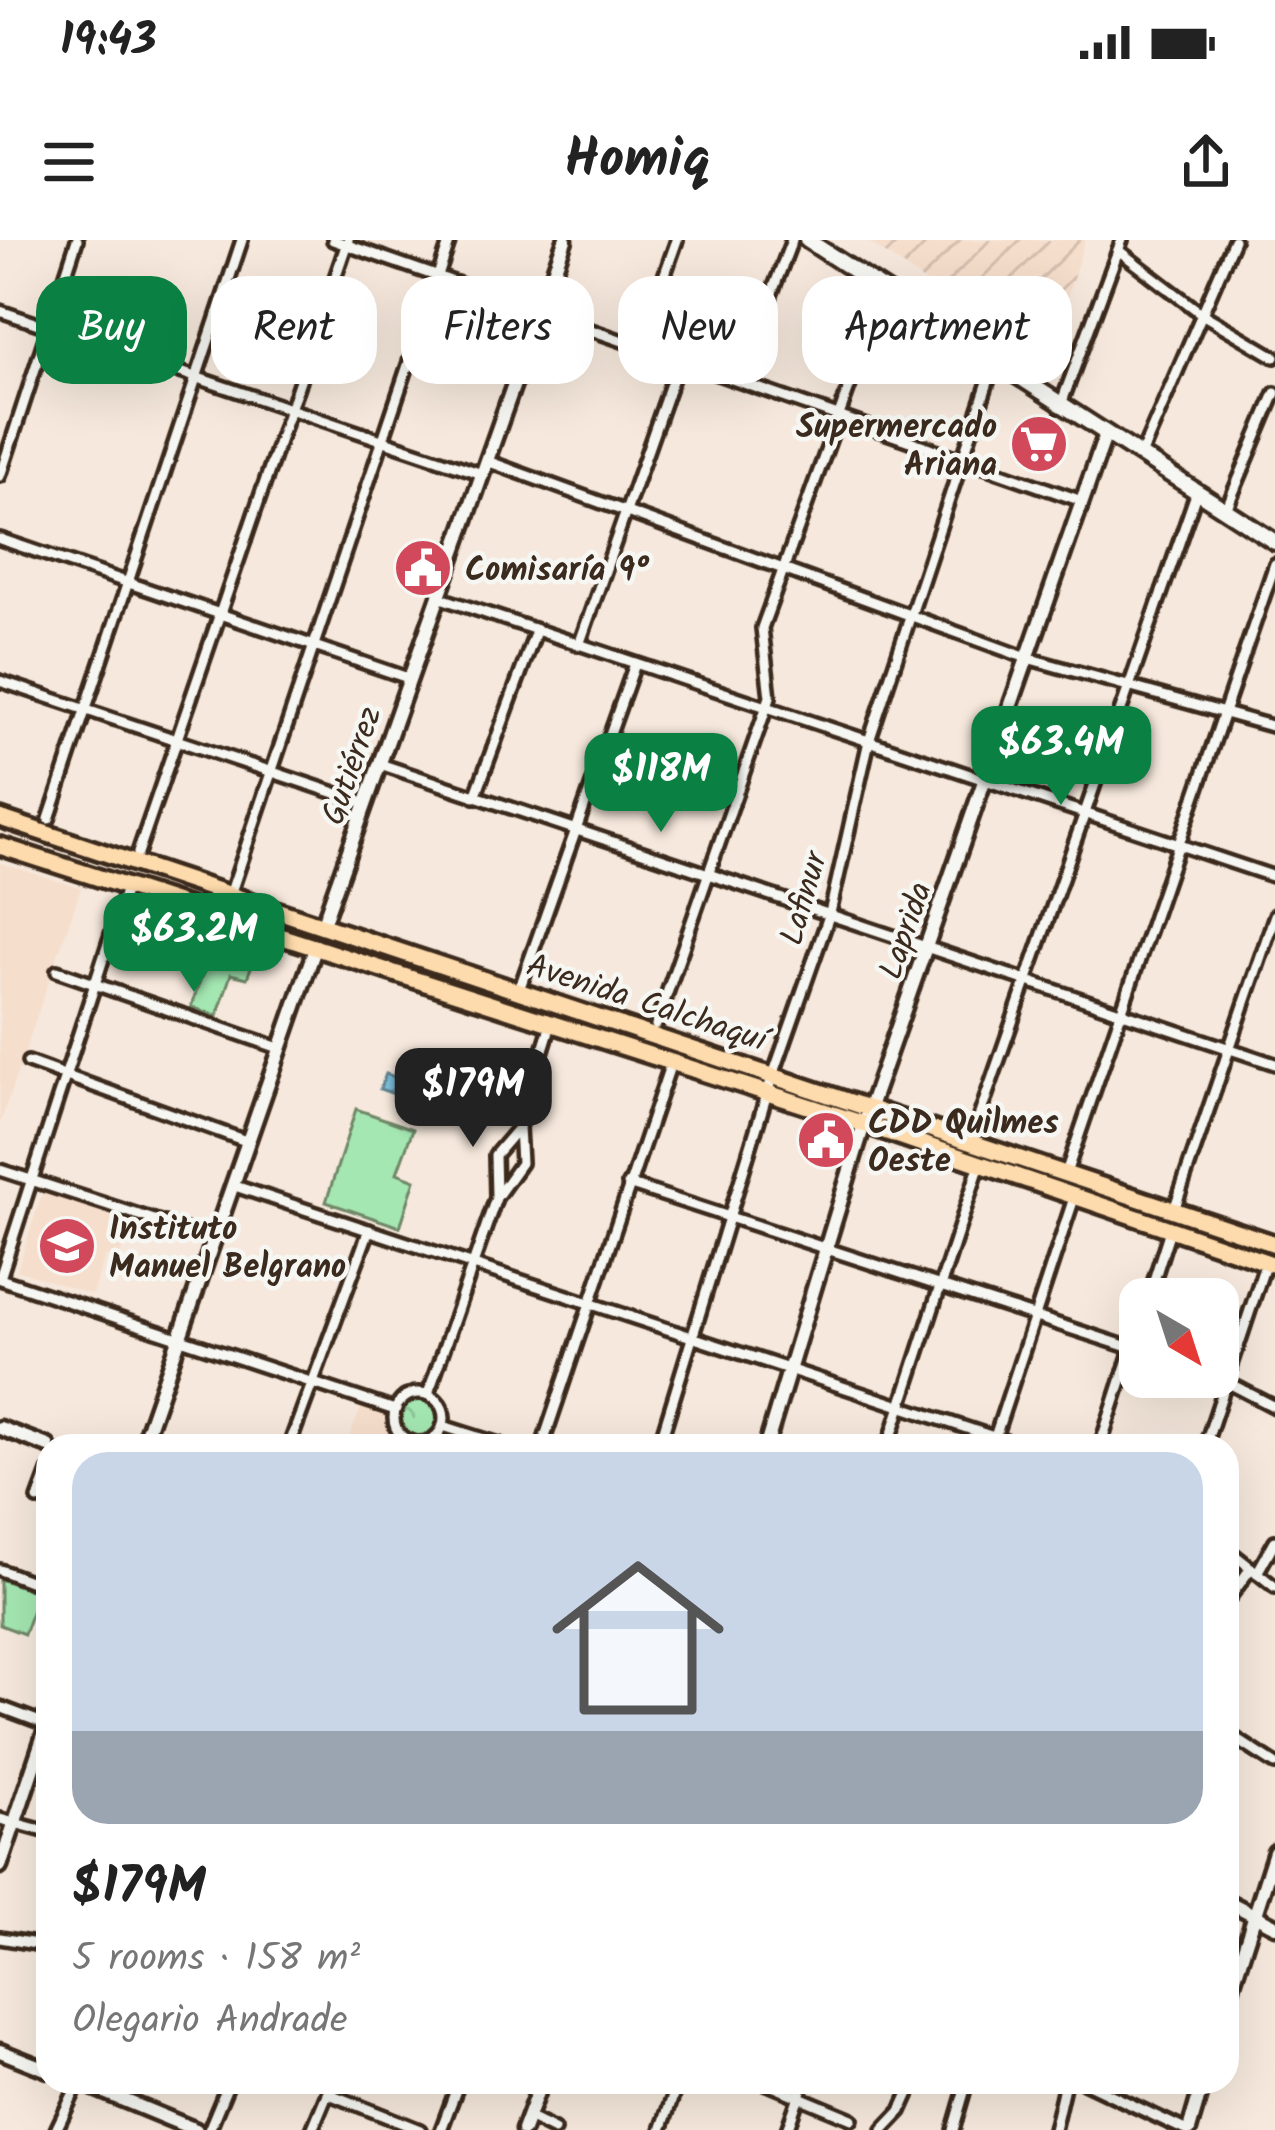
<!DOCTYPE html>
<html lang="en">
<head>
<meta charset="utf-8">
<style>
  :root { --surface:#fff; --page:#f6f6f6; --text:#222; --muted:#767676; --line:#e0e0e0; --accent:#0b8043 }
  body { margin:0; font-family:Kalam,sans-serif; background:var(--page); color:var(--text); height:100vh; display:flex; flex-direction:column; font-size:45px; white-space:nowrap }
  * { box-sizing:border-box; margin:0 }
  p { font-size:39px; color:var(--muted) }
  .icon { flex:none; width:66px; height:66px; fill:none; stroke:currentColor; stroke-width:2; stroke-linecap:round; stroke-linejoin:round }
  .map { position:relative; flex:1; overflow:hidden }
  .side { position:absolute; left:36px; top:1194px; width:1203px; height:660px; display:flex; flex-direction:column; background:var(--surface); border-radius:36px; box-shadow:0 12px 48px #0002 }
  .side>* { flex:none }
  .top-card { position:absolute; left:36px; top:36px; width:1203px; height:108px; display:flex; gap:24px }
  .needle { width:78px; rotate:141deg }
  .buttons { position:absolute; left:1119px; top:1038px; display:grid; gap:24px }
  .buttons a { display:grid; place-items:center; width:120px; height:120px; border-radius:24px; background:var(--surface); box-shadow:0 12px 48px #0002; font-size:60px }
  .price { position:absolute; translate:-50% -102px; padding:0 27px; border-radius:24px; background:var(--accent); color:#fff; font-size:39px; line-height:78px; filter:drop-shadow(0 3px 6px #0008) }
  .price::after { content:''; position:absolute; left:50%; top:72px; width:36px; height:27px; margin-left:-18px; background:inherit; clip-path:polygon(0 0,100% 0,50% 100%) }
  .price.active { background:#222; color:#fff }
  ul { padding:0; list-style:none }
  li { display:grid; align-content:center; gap:24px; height:636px; padding:0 36px }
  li+li { border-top:3px solid var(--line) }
  li span { display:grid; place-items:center; height:372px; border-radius:36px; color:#555 }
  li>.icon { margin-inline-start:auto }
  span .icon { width:216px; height:216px; fill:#fffc; stroke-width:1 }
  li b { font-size:51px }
  .pill { padding:0 42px; border-radius:36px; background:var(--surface); box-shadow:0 12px 48px #0002; font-size:42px; line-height:108px }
  .pill.active { background:var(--accent); color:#fff }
  .status { display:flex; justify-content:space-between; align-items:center; height:84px; padding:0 60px; background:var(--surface); direction:ltr }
  .status svg { height:33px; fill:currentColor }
  header { display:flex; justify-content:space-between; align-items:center; height:156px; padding:0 36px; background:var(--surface); font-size:54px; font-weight:700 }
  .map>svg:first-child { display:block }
  .built { fill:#f6decc }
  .industrial { fill:url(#industrial-furrows) }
  .green { fill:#a4e7b2; stroke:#708868; stroke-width:3 }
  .forest { fill:url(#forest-crowns); stroke:#708868; stroke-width:3 }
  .water { fill:url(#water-waves); stroke:#658894; stroke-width:3 }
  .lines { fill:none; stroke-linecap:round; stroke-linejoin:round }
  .minor-casing { stroke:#3b2a1e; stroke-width:18 }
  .tertiary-casing { stroke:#3b2a1e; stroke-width:21 }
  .secondary-casing { stroke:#3b2a1e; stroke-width:22 }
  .primary-casing { stroke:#3b2a1e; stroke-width:24 }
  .minor { stroke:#f6f6f2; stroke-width:9 }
  .tertiary { stroke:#f6f6f2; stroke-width:12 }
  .secondary { stroke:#f6f6f2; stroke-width:14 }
  .primary { stroke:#fedbac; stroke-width:15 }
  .labels { text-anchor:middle; stroke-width:9; stroke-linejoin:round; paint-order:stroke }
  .poi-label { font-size:33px; font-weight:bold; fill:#3b2a1e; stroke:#f6f6f2; text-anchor:start }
  .street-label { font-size:33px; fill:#3b2a1e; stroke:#f6f6f2 }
</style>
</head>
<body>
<div class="status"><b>19:43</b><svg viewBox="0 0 49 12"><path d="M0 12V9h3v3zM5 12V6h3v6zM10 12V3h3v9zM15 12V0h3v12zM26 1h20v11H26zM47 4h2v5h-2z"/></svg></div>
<header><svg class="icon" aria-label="menu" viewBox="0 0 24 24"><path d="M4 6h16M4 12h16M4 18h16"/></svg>Homiq<svg class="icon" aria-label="share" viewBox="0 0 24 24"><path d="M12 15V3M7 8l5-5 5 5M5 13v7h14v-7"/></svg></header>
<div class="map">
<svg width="1275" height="1890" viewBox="0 0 1275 1890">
  <defs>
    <pattern id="industrial-furrows" width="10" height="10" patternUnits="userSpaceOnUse" patternTransform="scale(3)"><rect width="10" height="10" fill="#f6decc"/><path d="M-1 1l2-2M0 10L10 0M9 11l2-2" fill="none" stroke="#d4bfaf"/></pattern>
    <pattern id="forest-crowns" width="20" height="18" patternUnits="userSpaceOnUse" patternTransform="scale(3)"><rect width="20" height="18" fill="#a4e7b2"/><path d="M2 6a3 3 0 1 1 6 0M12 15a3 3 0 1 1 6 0" fill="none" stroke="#8ec699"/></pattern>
    <pattern id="water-waves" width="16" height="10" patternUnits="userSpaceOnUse" patternTransform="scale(3)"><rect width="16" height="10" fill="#81c6e2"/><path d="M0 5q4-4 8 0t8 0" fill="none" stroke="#70aac1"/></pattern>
  </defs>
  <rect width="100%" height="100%" fill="#f6e8dc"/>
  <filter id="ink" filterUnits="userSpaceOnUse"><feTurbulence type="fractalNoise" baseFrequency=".00833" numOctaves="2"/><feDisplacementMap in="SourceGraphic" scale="24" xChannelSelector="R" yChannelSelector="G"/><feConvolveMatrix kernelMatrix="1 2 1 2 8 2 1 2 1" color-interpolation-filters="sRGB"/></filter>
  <g filter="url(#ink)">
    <g class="built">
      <polygon points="0,623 81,648 0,883"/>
      <polygon points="43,952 131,981 118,1021 105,1017 92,1055 17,1030"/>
      <polygon points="362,1166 387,1175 399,1206 347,1202"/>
    </g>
    <polygon class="industrial" points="866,0 1085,0 1045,127"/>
    <g class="green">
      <polygon points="213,703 255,717 247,738 231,734 217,776 191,767"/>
      <polygon points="356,869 413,889 397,933 415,940 400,987 326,962"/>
      <polygon points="0,1339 39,1353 24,1394 0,1385"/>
    </g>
    <circle class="forest" cx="419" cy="1179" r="22"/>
    <polygon class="water" points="386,834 418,845 408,874 396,870 400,856 380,849"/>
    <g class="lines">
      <g class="minor-casing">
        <g id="minor">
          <polyline points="333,0 1079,260"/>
          <polyline points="1118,10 1202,74 1275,117"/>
          <polyline points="0,71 482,234"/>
          <polyline points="640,104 677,0"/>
          <polyline points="739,139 792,0"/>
          <polyline points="1060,167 1122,0"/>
          <polyline points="1141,215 1234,0"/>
          <polyline points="487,221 1027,418 1275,487"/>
          <polyline points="0,236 77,0"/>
          <polyline points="1225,272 1275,153"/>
          <polyline points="0,299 408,438"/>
          <polyline points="438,357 1275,637"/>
          <polyline points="579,405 680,118"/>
          <polyline points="0,441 365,563"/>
          <polyline points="380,524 1275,824"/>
          <polyline points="475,557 536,391"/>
          <polyline points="49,579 242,0"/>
          <polyline points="138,613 348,0"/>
          <polyline points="231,652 450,0"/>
          <polyline points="57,731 279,808"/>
          <polyline points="519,750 635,424"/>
          <polyline points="656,785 770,457 762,388 884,51"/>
          <polyline points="28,822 246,901"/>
          <polyline points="971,900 1196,254"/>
          <polyline points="0,930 213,999"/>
          <polyline points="1066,933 1275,324"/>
          <polyline points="628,944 1140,1111"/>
          <polyline points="232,945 1021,1206"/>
          <polyline points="496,956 495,915 519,887 551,784"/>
          <polyline points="1174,970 1275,675"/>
          <polyline points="0,1038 126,648"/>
          <polyline points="0,1039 395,1170"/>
          <polyline points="1148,1059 1170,990"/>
          <polyline points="1217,1137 1275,1167"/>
          <circle cx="419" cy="1178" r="25"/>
          <polyline points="428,1154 496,958 521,923 519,887"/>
          <polyline points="443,1186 506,1206"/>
          <polyline points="995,1197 1074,958"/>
          <polyline points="289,1206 369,990"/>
          <polyline points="542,1206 671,823"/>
          <polyline points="659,1206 769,847 830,673 869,501 994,124"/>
          <polyline points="888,1206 979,927"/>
          <polyline points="1100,1206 1140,1082"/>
          <polyline points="1205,1206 1266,1022"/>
          <polyline points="38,1259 48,1232"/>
          <polyline points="1227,1309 1275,1347"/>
          <polyline points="0,1330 48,1348"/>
          <polyline points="1257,1333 1275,1301"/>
          <polyline points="1227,1361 1251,1328"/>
          <polyline points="0,1467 48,1485"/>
          <polyline points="1227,1493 1275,1524"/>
          <polyline points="0,1579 48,1592"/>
          <polyline points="0,1698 48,1706"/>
          <polyline points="763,1842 852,1879"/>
          <polyline points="1084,1842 1185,1890"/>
          <polyline points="327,1853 420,1890"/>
          <polyline points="528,1877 554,1890"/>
          <polyline points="56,1890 79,1842"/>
          <polyline points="209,1890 229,1842"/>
          <polyline points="312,1890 332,1842"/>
          <polyline points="441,1890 459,1842"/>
          <polyline points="661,1890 678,1842"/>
          <polyline points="787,1890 804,1842"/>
          <polyline points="883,1890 901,1871 914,1842"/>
          <polyline points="953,1890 967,1842"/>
          <polyline points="1054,1890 1065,1842"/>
        </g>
      </g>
      <g class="tertiary-casing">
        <g id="tertiary">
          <polyline points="323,684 565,0"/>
          <polyline points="0,1188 48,1206"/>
          <polyline points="142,1206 316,706"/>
          <polyline points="766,1206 864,884 1105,196"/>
          <polyline points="0,1626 48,1483"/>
          <polyline points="1227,1661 1275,1686"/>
          <polyline points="1227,1762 1275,1612"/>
          <polyline points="0,1811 48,1830"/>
          <polyline points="80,1842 196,1890"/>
          <polyline points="523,1890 541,1842"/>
          <polyline points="1189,1890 1203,1842"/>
        </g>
      </g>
      <g class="secondary-casing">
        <polyline id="secondary" points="807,0 1275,302"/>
      </g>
      <g class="primary-casing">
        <g id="primary">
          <polyline points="0,578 1275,1004"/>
          <polyline points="0,606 864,884 1275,1025"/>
        </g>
      </g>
      <use href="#minor" class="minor"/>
      <use href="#tertiary" class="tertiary"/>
      <use href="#secondary" class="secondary"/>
      <use href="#primary" class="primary"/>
    </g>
  </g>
  <defs>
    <g id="supermarket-disc" transform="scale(3)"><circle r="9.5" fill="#d1495b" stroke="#f6f6f2"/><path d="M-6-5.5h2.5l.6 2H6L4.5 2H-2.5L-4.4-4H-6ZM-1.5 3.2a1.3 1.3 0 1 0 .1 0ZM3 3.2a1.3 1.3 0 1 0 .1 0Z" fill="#fff"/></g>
    <g id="civic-disc" transform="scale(3)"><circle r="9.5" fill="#d1495b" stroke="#f6f6f2"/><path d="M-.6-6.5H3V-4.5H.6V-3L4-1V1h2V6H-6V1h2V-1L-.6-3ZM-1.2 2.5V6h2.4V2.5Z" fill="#fff"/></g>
    <g id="school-disc" transform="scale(3)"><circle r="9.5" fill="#d1495b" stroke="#f6f6f2"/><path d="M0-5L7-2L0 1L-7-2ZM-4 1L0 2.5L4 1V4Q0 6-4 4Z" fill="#fff"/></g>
  </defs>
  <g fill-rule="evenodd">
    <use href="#supermarket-disc" x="1039" y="204"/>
    <use href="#civic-disc" x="423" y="328"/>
    <use href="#civic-disc" x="826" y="900"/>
    <use href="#school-disc" x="67" y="1006"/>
  </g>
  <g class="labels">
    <g class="poi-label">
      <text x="997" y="197" text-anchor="end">Supermercado<tspan x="997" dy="38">Ariana</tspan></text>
      <text x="465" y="340">Comisaría 9°</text>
      <text x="868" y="893">CDD Quilmes<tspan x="868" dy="38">Oeste</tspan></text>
      <text x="109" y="999">Instituto<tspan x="109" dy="38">Manuel Belgrano</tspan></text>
    </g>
    <g class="street-label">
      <text transform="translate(350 525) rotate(-71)" y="12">Gutiérrez</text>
      <text transform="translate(802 658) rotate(-74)" y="12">Lafinur</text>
      <text transform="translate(904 690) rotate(-71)" y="12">Laprida</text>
      <text transform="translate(647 761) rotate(18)" y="12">Avenida Calchaquí</text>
    </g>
  </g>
</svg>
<div class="buttons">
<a><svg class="needle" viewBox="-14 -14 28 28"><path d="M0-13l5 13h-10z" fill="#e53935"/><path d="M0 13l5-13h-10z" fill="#767676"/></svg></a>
</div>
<b class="price" style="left:1061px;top:568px">$63.4M</b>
<b class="price" style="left:661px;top:595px">$118M</b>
<b class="price" style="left:194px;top:755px">$63.2M</b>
<b class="price active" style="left:473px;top:910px">$179M</b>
<div class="top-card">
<a class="pill active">Buy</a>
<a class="pill">Rent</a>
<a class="pill">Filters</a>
<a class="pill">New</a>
<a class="pill">Apartment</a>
</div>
<section class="side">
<ul>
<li><span style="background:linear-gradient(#c9d6e8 75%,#9aa5b1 0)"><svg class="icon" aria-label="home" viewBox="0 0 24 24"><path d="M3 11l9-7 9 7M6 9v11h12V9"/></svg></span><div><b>$179M</b><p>5 rooms · 158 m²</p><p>Olegario Andrade</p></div></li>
</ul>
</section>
</div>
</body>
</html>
